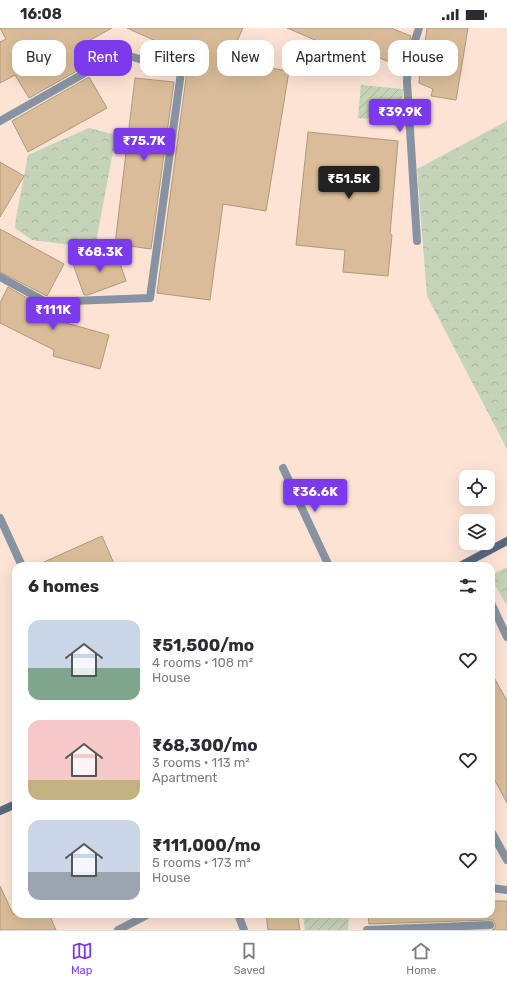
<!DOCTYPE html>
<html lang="en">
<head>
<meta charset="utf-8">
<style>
  :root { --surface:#fff; --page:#f7f7f7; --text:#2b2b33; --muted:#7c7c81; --line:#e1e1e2; --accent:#7c3aed }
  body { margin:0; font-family:Rubik,sans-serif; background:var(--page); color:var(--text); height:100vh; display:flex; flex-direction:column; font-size:15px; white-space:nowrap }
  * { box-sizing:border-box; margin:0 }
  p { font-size:13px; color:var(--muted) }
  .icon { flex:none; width:22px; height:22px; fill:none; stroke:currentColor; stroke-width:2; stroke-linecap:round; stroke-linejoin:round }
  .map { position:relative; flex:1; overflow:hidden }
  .side { position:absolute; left:12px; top:534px; width:483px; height:356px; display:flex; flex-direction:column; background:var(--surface); border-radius:12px; box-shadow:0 4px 16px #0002 }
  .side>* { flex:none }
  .guide { position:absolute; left:12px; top:12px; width:483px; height:36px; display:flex; gap:8px }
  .controls { position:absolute; left:459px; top:442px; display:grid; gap:8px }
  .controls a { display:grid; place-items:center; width:36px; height:36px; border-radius:8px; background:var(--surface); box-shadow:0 4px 16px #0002; font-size:20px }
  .price { position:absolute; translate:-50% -34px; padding:0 9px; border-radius:4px; background:var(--accent); color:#fff; font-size:13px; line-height:26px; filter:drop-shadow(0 1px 2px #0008) }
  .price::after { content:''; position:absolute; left:50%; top:24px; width:12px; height:9px; margin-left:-6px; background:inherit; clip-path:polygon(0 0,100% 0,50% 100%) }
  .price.on { background:#222; color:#fff }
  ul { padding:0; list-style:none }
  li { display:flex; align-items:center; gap:12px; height:100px; padding:0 16px }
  li span { display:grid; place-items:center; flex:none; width:112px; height:80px; border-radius:12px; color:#555 }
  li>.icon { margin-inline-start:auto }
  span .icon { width:48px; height:48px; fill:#fffc; stroke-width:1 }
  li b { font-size:17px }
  h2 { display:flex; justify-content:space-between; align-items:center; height:48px; padding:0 16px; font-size:17px }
  .chip { padding:0 14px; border-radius:12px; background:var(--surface); box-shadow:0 4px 16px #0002; font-size:14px; line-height:36px }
  .chip.on { background:var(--accent); color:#fff }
  .status { display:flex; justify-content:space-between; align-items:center; height:28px; padding:0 20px; background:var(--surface); direction:ltr }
  .status svg { height:11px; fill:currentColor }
  .menu { display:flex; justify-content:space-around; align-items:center; height:56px; border-top:1px solid var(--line); background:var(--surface); font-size:11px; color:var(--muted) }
  .menu a { display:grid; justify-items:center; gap:2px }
  .menu .on { color:var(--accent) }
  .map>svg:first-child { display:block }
  .park { fill:url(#park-crowns) }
  .garden { fill:url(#garden-furrows) }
  .building { fill:#dabd98; stroke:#ac987f }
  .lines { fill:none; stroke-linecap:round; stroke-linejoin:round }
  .street { stroke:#8793a2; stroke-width:8 }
  .secondary { stroke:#596a80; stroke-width:8 }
</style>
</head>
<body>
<div class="status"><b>16:08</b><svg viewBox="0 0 49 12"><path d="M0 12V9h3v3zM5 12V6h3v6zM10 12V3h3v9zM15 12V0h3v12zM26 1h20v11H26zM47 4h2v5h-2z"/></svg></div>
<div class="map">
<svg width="507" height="902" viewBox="0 0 507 902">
  <defs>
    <pattern id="park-crowns" width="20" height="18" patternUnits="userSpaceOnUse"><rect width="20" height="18" fill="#c5d3b8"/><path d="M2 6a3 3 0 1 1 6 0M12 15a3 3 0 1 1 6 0" fill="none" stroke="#aab59e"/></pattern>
    <pattern id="garden-furrows" width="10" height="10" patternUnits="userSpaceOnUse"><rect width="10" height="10" fill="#c5d3b8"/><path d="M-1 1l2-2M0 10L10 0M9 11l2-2" fill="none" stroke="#aab59e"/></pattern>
  </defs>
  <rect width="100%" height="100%" fill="#fce3d4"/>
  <g class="park">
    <polygon points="507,93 507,421 427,268 417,141"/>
    <polygon points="89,100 116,107 95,220 32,212 15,200 16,190 28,127"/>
    <polygon points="507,539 507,578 491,550 491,547"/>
  </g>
  <g class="garden">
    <polygon points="361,57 403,61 400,93 358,90"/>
    <polygon points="303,886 349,886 348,902 305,902"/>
  </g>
  <g class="building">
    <polygon points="0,0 112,0 74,21 84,39 29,70 15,47 0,55 0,14 6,11"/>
    <polygon points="127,0 243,0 228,33 289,43 266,183 223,176 210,272 157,265 189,28"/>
    <polygon points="287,0 391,0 411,8 403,32 402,38 387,32 387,33 346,16 343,24"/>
    <polygon points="427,0 468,0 456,72 431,68 433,61 419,55 420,45 413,42 413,35 421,12 425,14"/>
    <polygon points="89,49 107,80 28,124 12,93"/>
    <polygon points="135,50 174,54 151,221 115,216"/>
    <polygon points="308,104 398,113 390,206 392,207 388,248 343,244 345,222 296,217"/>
    <polygon points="0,134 24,148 0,189"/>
    <polygon points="0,201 64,236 47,268 0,244"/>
    <polygon points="115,221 126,253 88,267 84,267 73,236"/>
    <polygon points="8,259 41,278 38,285 34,286 109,307 100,341 53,328 54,322 0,295 0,275"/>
    <polygon points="102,508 115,538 35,538"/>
    <polygon points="491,644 507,673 507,775 491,745"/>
    <polygon points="0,858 13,886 49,886 56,902 0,902"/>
    <polygon points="491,873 507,873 507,902 492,902 495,900 495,896 493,892 490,892 369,896 368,886 491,886"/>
    <polygon points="266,886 297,886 300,902 268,902"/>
  </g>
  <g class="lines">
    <g class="street">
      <polyline points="0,93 120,25 181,44 150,270 46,274 0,249"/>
      <polyline points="417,213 407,54 408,34 419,0"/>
      <polyline points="283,440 329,538"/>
      <polyline points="0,490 22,538"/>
      <polyline points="491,575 507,609"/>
      <polyline points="491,803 507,832"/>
      <polyline points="491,860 507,862"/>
      <polyline points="238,886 244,902"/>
      <polyline points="118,902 149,886"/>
      <polyline points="367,902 490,897"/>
    </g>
    <g class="secondary">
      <polyline points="460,538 507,513"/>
      <polyline points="0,783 16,776"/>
    </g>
  </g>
</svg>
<div class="controls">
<a><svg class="icon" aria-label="locate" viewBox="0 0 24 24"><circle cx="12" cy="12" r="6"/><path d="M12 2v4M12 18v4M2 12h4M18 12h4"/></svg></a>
<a><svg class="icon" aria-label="layers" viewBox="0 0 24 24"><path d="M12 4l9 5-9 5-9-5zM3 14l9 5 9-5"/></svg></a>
</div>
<b class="price" style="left:400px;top:105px">₹39.9K</b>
<b class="price" style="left:144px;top:134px">₹75.7K</b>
<b class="price on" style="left:349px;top:172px">₹51.5K</b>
<b class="price" style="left:100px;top:245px">₹68.3K</b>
<b class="price" style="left:53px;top:303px">₹111K</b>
<b class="price" style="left:315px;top:485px">₹36.6K</b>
<div class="guide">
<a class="chip">Buy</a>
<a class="chip on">Rent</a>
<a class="chip">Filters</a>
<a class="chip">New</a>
<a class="chip">Apartment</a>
<a class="chip">House</a>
</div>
<section class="side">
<h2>6 homes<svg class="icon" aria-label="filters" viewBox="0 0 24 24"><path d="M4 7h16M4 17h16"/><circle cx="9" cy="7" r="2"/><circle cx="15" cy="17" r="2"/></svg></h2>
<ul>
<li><span style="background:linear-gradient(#c9d6e8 60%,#7fa58c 0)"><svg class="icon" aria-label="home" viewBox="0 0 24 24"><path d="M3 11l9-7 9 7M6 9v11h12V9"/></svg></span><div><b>₹51,500/mo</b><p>4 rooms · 108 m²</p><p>House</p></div><svg class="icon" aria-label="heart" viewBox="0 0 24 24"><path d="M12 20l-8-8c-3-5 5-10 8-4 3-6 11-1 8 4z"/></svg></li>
<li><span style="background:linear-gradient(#f6c9c9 75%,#c2b280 0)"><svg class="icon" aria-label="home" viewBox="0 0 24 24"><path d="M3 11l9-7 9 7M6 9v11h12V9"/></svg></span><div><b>₹68,300/mo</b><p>3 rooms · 113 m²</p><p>Apartment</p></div><svg class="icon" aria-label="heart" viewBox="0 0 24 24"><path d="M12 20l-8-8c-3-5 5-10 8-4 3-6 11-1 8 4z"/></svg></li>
<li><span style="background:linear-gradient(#c9d6e8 65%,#9aa5b1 0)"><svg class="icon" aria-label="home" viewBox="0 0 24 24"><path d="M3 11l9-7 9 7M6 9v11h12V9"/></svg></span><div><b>₹111,000/mo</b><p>5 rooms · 173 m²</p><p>House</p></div><svg class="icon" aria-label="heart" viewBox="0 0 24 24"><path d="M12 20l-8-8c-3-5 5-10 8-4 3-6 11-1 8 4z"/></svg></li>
</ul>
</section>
</div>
<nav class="menu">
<a class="on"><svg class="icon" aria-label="map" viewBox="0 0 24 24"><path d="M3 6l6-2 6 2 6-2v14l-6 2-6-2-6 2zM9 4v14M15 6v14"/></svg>Map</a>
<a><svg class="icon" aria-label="saved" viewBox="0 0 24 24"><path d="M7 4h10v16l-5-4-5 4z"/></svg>Saved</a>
<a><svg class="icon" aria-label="home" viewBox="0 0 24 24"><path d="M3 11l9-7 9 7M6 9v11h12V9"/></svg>Home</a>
</nav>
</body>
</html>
